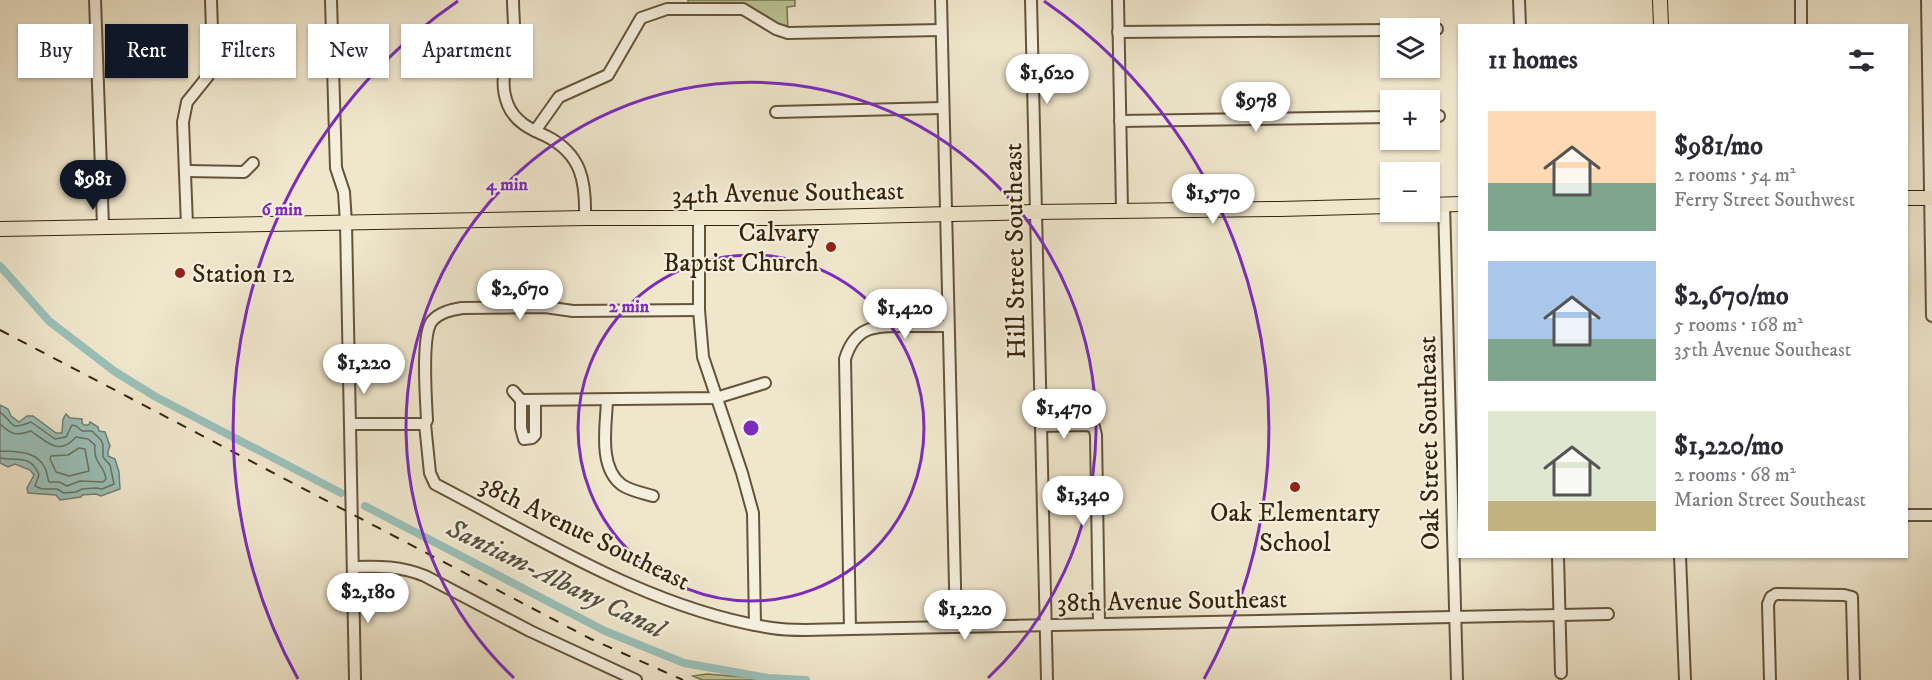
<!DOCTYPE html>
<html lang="en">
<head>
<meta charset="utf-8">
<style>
  :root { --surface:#fff; --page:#f7f7f7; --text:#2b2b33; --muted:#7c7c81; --accent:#111827 }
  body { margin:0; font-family:"IM FELL DW Pica",serif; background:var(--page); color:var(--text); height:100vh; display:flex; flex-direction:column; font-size:22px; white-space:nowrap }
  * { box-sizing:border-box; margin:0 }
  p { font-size:20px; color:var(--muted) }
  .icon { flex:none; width:33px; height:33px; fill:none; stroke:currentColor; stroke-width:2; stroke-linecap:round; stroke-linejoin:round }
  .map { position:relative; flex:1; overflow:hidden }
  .sheet { position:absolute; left:1458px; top:24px; width:450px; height:534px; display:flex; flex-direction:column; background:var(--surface); border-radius:0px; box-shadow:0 2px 4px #0004 }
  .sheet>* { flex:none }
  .guide { position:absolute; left:18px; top:24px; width:570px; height:54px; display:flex; gap:12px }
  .tools { position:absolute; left:1380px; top:18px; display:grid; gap:12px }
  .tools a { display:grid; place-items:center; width:60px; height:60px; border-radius:0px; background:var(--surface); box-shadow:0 2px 4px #0004; font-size:30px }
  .price { position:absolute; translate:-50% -51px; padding:0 14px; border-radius:21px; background:#fff; color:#222; font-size:20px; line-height:39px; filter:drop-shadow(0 2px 3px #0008) }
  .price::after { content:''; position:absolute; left:50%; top:36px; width:18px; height:14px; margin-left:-9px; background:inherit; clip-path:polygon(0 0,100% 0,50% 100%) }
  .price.on { background:var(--accent); color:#fff }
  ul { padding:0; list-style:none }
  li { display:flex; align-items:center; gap:18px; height:150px; padding:0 30px }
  li span { display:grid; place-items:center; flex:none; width:168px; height:120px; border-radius:0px; color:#555 }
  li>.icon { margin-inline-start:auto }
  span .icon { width:72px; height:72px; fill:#fffc; stroke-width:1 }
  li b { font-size:26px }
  h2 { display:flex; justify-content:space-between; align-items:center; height:72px; padding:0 30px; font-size:26px }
  .pill { padding:0 21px; border-radius:0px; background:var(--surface); box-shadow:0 2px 4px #0004; font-size:21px; line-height:54px }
  .pill.on { background:var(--accent); color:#fff }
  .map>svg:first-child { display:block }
  .park { fill:#bcc496; stroke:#7a7450; stroke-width:1.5 }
  .water { fill:#9abfb8; stroke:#728173; stroke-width:1.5 }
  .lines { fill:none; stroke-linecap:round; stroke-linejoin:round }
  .shore { stroke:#687262; stroke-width:1.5 }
  .canal { stroke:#9abfb8; stroke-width:8 }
  .minor-casing { stroke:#65543b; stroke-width:14 }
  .major-casing { stroke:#37240b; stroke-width:16 }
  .minor { stroke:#f5efde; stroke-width:10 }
  .major { stroke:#efe6cc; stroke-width:14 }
  .rail { stroke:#37240b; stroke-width:2; stroke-dasharray:10 10; stroke-linecap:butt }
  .ring { fill:none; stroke:#7b2cbf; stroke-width:3 }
  .poi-dot { fill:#8f2418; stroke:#f5efde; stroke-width:2 }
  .labels { text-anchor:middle; stroke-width:4.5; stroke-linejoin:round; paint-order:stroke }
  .street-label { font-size:26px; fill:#37240b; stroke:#f5efde }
  .poi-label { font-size:26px; fill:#37240b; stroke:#f5efde; text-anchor:end }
  .water-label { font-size:27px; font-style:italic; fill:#55523f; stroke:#f5efde }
  .centre { fill:#7b2cbf; stroke:#f5efde; stroke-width:3 }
  .ring-label { font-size:18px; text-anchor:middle; font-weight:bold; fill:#7b2cbf; stroke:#f5efde; stroke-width:4.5; stroke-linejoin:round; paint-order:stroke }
</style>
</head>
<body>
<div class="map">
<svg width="1932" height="680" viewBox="0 0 1932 680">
  <rect width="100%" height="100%" fill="#efe6cc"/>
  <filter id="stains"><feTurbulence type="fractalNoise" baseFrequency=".00333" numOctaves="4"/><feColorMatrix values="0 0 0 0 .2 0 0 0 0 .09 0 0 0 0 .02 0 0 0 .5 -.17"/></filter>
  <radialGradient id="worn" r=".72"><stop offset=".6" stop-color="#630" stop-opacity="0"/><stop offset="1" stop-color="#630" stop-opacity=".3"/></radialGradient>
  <g class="park">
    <polygon points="688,0 795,0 795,6 787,7 788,33 743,9 688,9"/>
    <polygon points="707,674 778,680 702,680 693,676"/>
  </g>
  <polygon class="water" points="0,405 8,409 11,416 19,422 27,416 33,416 56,433 62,433 63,419 66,414 70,418 82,419 82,423 84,425 89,425 90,422 98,427 99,431 105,432 110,446 108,451 108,456 115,459 119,472 120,489 101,496 96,494 82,495 81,497 60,500 56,495 28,493 27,488 34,475 30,470 15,464 8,467 0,463"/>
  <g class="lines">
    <g class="shore">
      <path d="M0,412C16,424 8,431 31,422L55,439L66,437L72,425L76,426L82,431H92L101,440L103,445V457L110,465L114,484L102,489L96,488L82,489L76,492L64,493L57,489H42L35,486L39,475C31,454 16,461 0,458"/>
      <path d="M0,424C12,435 16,436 31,431C48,443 59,456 76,437L88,439L95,445C93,464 104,464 106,479L103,482L80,481L67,486L59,482H49C47,478 48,473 45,468C36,450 17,452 0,451"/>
      <polygon points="79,448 85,449 89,471 69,476 56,472 50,459 51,456 68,455"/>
    </g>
    <g class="canal">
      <polyline points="0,266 49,321 114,371 156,397 341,493"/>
      <polyline points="365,506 605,631 684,663 768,678 806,680"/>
    </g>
    <g class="minor-casing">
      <g id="minor">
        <polyline points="95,0 103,226"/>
        <polyline points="331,0 336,168 344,192 346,223 355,680"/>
        <path d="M513,0C513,9 514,19 514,28C512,56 496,76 508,105C515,122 530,129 546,136C582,154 586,182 585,218"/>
        <polyline points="941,0 956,627"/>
        <polyline points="1031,0 1047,680"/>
        <polyline points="1118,0 1122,210"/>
        <polyline points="1519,0 1520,26"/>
        <polyline points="1801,0 1801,26"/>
        <polyline points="1927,0 1932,316"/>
        <polyline points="1430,29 1437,29"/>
        <polyline points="1118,32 1390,30"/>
        <polyline points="776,112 942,108"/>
        <polyline points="1430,116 1439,116"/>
        <polyline points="1120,121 1390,117"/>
        <polyline points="535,131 559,97 608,75 641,18 667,9 743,9 776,29 788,33 941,30"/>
        <polyline points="186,171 244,172 253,163"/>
        <polyline points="1444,204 1457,680"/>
        <polyline points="699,217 699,310 703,357 742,473 753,513 755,625"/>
        <polyline points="187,225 183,122 187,102 208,76 213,60 211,0"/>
        <path d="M699,310L573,311L545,307L462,308C451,310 440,312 432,321C421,335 426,399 427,420L425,424L430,473L435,484C541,539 652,610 772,628C797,632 824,629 850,629L1608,614"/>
        <polyline points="513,391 521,400 521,428 524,439 532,438 535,435 535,401"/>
        <polyline points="521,400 716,398 765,383"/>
        <path d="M607,401C606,426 598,467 622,485C631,491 643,493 653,496"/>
        <polyline points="350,424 425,424"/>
        <polyline points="1041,426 1086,425 1094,427 1096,435 1099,623"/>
        <polyline points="1906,515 1932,515"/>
        <polyline points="1558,556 1561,673"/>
        <polyline points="1680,556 1685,680"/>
        <path d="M353,567C379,566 401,566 425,576L530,631L636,680"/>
        <path d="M850,629L845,359C855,326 874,326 905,326C919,326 933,326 948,326"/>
        <polyline points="1770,680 1768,604 1771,597 1776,594 1844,595 1852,597 1854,680"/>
      </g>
    </g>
    <g class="major-casing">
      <g id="major">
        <polyline points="1660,0 1661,26"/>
        <polyline points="1906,198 1932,198"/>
        <polyline points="1430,205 1460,204"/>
        <polyline points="0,229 585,218 778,218 1035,212 1280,209 1390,206"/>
      </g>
    </g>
    <use href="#minor" class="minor"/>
    <use href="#major" class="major"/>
    <polyline class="rail" points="0,330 591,639 683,680"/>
  </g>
  <g class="ring">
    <circle cx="751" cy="428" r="173"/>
    <path d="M514 678A345 345 0 1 1 988 678"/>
    <path d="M298 679A518 518 0 0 1 458 1M1044 1A518 518 0 0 1 1204 679"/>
  </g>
  <g class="poi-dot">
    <circle cx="831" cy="247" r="6"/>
    <circle cx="180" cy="273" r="6"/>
    <circle cx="1295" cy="487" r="6"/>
  </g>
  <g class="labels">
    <g class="street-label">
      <text transform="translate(788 192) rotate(-1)" y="9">34th Avenue Southeast</text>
      <text transform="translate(1014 251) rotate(-91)" y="9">Hill Street Southeast</text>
      <text transform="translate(1428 443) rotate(-91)" y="9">Oak Street Southeast</text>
      <text transform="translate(585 532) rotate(26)" y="9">38th Avenue Southeast</text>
      <text transform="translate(1172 600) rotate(-1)" y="9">38th Avenue Southeast</text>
    </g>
    <g class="poi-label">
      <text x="819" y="241">Calvary<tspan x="819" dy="30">Baptist Church</tspan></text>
      <text x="192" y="282" text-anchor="start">Station 12</text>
      <text x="1295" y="521" text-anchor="middle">Oak Elementary<tspan x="1295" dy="30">School</tspan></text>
    </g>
    <g class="water-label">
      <text transform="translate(556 578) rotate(26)" y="9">Santiam-Albany Canal</text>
    </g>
  </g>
  <circle cx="751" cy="428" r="9" class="centre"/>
  <g class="ring-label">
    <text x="507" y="190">4 min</text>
    <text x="282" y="215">6 min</text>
    <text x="629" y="312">2 min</text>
  </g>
  <rect width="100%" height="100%" filter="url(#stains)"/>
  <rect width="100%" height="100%" fill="url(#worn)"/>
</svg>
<div class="tools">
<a><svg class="icon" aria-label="layers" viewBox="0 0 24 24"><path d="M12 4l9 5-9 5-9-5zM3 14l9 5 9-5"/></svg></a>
<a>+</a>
<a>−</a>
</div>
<b class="price" style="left:1047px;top:105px">$1,620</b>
<b class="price" style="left:1256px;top:133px">$978</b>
<b class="price on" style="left:93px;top:211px">$981</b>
<b class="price" style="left:1213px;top:225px">$1,570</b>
<b class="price" style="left:520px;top:321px">$2,670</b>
<b class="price" style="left:905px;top:340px">$1,420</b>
<b class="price" style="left:364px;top:395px">$1,220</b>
<b class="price" style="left:1064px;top:440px">$1,470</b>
<b class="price" style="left:1083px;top:527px">$1,340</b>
<b class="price" style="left:368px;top:624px">$2,180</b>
<b class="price" style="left:965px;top:641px">$1,220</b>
<div class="guide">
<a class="pill">Buy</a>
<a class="pill on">Rent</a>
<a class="pill">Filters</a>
<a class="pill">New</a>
<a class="pill">Apartment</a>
</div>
<section class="sheet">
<h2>11 homes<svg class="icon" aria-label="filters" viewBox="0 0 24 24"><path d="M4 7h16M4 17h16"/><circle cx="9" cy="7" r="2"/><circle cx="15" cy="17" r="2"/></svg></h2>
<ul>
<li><span style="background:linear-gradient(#ffd9b3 60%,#7fa58c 0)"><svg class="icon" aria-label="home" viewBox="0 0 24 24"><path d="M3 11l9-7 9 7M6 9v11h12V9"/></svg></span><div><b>$981/mo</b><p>2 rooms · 54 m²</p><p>Ferry Street Southwest</p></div></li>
<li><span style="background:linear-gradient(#a9c7e8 65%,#7fa58c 0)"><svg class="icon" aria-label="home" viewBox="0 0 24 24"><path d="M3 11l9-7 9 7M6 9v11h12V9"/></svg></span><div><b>$2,670/mo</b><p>5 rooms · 168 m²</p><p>35th Avenue Southeast</p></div></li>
<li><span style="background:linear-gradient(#dfe7d0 75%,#c2b280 0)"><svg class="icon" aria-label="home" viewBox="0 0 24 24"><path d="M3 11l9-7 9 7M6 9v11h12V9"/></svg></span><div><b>$1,220/mo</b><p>2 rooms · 68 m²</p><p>Marion Street Southeast</p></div></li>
</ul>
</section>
</div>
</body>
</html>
